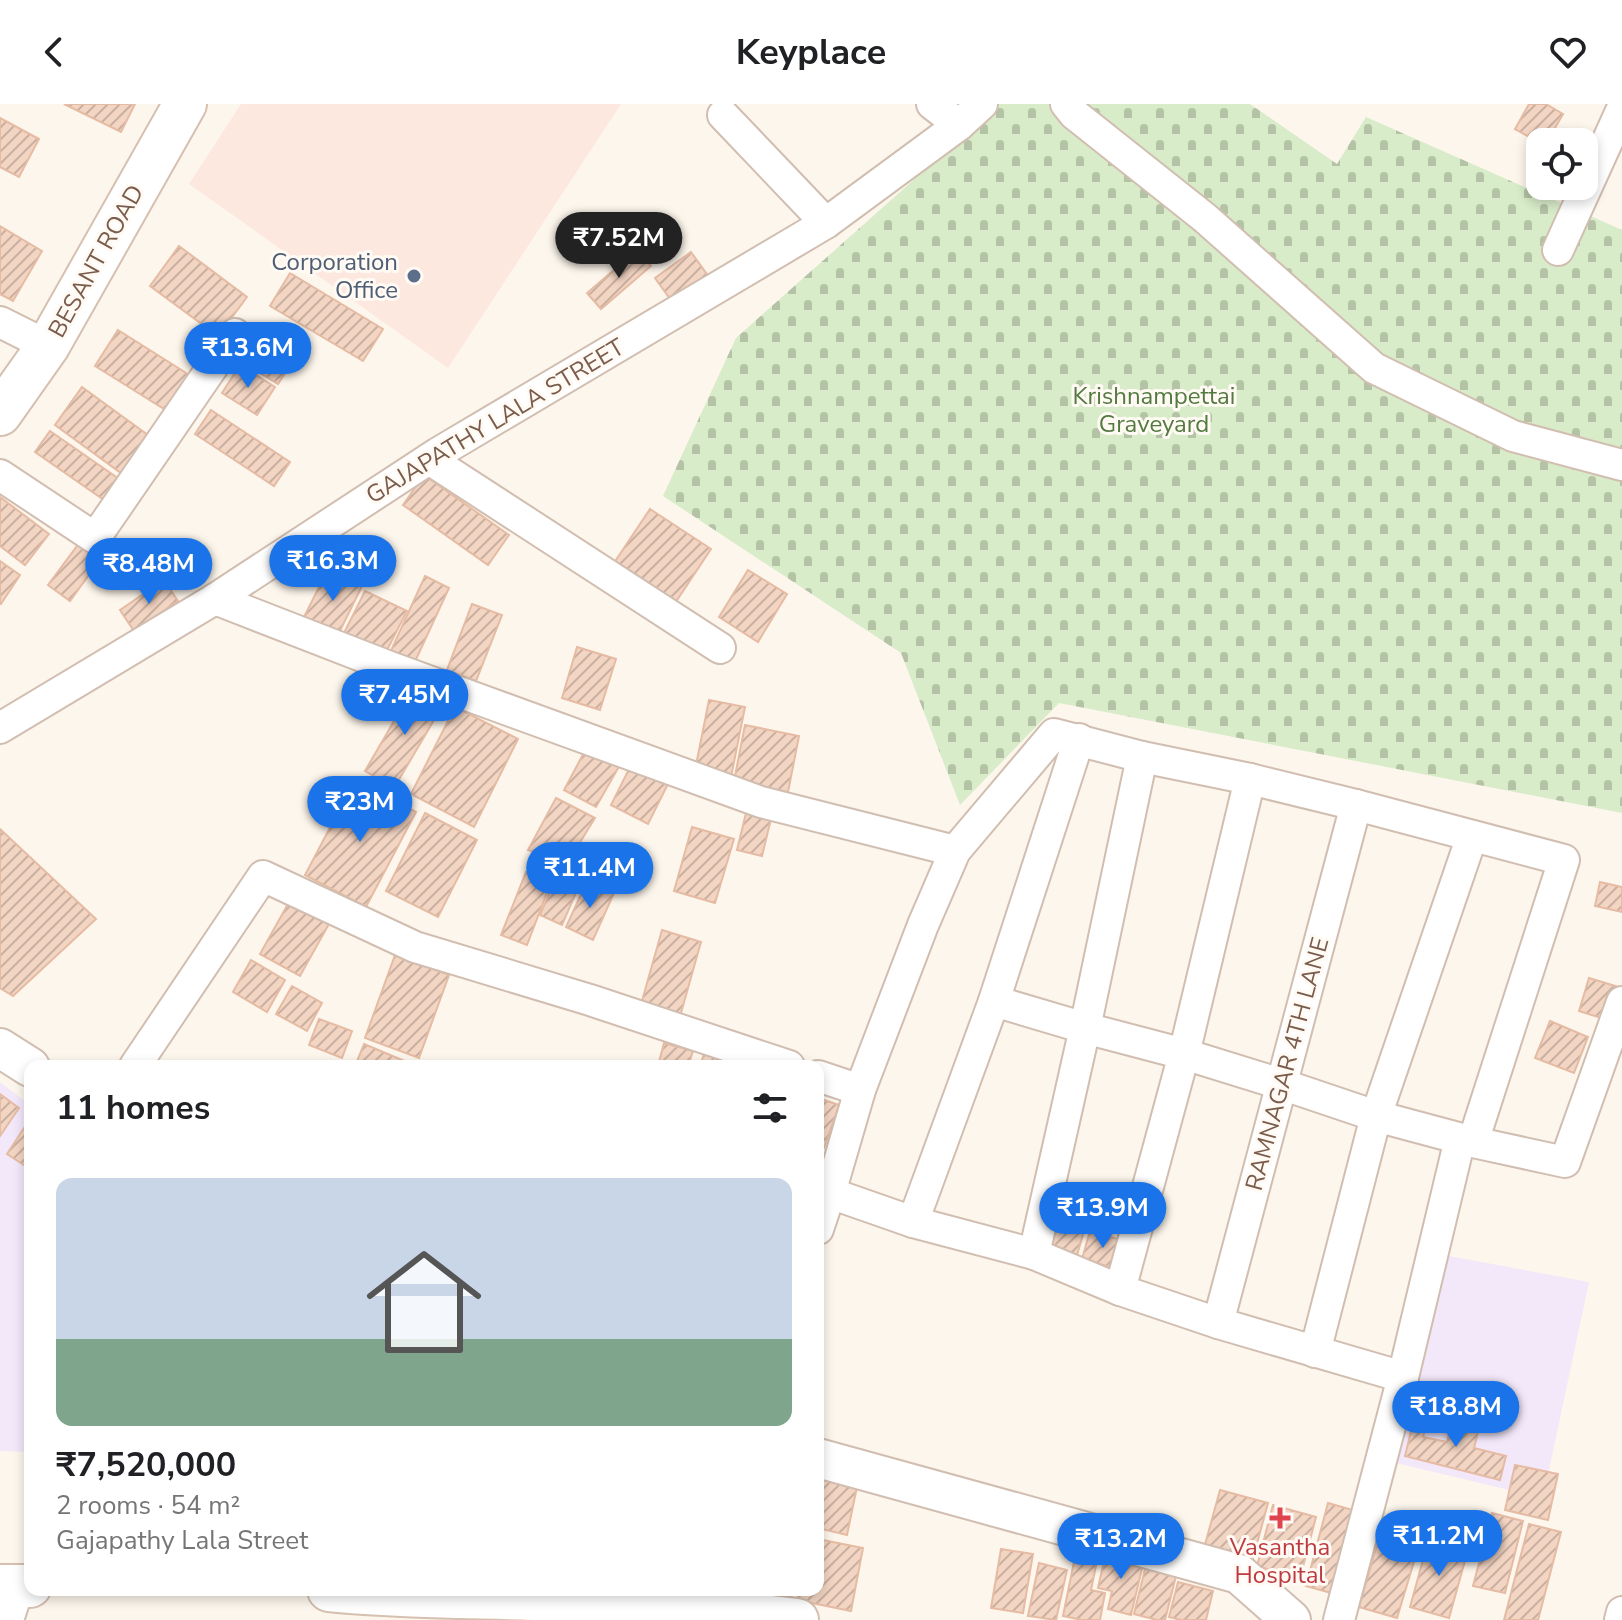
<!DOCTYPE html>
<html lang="en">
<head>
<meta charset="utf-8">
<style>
  :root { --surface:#fff; --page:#f6f6f6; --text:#202124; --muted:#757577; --accent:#1a73e8 }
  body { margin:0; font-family:"Nunito Sans",sans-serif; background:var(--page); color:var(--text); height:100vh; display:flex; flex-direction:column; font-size:30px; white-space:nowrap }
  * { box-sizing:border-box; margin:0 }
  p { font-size:26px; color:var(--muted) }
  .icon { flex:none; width:44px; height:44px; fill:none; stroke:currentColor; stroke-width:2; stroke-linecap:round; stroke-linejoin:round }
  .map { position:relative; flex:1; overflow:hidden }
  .details { position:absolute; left:24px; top:956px; width:800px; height:536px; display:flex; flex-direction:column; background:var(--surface); border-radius:16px; box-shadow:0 4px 12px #0003 }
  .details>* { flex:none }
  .fabs { position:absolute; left:1526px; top:24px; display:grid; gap:16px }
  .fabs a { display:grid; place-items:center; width:72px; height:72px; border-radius:16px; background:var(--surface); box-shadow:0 4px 12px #0003; font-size:40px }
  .price { position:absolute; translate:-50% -68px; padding:0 18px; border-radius:28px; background:var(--accent); color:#fff; font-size:26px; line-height:52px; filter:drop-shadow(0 2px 4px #0008) }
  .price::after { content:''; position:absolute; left:50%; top:48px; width:24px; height:18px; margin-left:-12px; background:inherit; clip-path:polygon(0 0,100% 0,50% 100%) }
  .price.selected { background:#222; color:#fff }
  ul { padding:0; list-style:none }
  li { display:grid; align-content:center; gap:16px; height:424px; padding:0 32px }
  li span { display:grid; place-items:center; height:248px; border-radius:16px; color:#555 }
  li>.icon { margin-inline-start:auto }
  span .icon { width:144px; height:144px; fill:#fffc; stroke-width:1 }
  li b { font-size:34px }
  h2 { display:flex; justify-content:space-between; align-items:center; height:96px; padding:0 32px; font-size:34px }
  header { display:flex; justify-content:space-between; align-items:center; height:104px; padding:0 32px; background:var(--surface); font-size:36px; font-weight:700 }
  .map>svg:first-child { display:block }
  .commercial { fill:#fde8e0 }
  .education { fill:#f3e8fa }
  .cemetery { fill:url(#cemetery-stones) }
  .building { fill:url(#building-hatch); stroke:#e6bba3; stroke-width:2 }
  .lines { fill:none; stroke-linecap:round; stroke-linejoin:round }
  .minor-casing { stroke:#d1beb0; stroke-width:34 }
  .tertiary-casing { stroke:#d1beb0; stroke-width:42 }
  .secondary-casing { stroke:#d6c0b0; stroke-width:46 }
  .minor { stroke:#fff; stroke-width:30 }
  .tertiary { stroke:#fff; stroke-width:38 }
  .secondary { stroke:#fff; stroke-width:42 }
  .service-dot { fill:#5c6f8a; stroke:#fffaf3; stroke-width:3 }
  .health-dot { fill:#e0444e; stroke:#fffaf3; stroke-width:3 }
  .labels { text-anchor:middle; stroke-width:6; stroke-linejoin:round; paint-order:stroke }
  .street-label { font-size:24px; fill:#7a5c4d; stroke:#fffaf3 }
  .service-label { font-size:24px; fill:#4e5e75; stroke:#fffaf3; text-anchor:end }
  .park-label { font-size:24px; fill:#537a41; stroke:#fffaf3 }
  .health-label { font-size:24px; fill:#be3a42; stroke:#fffaf3 }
</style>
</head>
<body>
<header><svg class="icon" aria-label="back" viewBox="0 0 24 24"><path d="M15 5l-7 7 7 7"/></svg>Keyplace<svg class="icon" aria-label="heart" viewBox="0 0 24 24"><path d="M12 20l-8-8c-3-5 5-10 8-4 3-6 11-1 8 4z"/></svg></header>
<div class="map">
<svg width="1622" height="1516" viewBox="0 0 1622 1516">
  <defs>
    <pattern id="cemetery-stones" width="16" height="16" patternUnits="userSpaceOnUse" patternTransform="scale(2)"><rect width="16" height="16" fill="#d8ecc9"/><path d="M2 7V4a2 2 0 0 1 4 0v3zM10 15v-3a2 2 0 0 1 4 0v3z" fill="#b4c2a5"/></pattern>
    <pattern id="building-hatch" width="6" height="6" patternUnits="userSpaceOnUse" patternTransform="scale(2)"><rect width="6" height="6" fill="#f3d5c3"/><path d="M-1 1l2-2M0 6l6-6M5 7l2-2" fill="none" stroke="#cab0a1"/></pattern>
  </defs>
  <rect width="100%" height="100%" fill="#fdf6ec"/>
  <polygon class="commercial" points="241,0 621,0 448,264 189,80"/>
  <g class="education">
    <polygon points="0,978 30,1001 30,1348 0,1347"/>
    <polygon points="1449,1152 1589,1178 1543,1394 1388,1357"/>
  </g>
  <polygon class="cemetery" points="999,0 1250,0 1337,60 1366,13 1622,126 1622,709 1059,599 960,701 901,549 663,392 736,234"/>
  <g class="building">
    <polygon points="64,0 135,0 121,28"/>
    <polygon points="1529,0 1546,0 1563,10 1547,38 1540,38 1540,39 1515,25"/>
    <polygon points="0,14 39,35 19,73 0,63"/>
    <polygon points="0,122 42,147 13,197 0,190"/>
    <polygon points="179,142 247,193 218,232 150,182"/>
    <polygon points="637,146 651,162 601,205 587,189"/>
    <polygon points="691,148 709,173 673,199 655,174"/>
    <polygon points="290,169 383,225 363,257 270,202"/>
    <polygon points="118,226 191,272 169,308 95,262"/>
    <polygon points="256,233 293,256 278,280 241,257"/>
    <polygon points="240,261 275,283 257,311 222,289"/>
    <polygon points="82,283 152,334 125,372 55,321"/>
    <polygon points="211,306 290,358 274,382 195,330"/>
    <polygon points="50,327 122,377 107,398 35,348"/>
    <polygon points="424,371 509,431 488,461 403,401"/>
    <polygon points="0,393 49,430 25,461 0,442"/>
    <polygon points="650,405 711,445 673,502 612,462"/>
    <polygon points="83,434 104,450 70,497 48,481"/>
    <polygon points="0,457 20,471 1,500 0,499"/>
    <polygon points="329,463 363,480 336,535 302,517"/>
    <polygon points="748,466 787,490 758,538 719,513"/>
    <polygon points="425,472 449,484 413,562 389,551"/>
    <polygon points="164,476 178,497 134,527 120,506"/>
    <polygon points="365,487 407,507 383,554 342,533"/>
    <polygon points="472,500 502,511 476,577 447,566"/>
    <polygon points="577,543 616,555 600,606 562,594"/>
    <polygon points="415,581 444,599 394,684 365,667"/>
    <polygon points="709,596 745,603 731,673 695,666"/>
    <polygon points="455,603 518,635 474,723 411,690"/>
    <polygon points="745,621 799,632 788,688 734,677"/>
    <polygon points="588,641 621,659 596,703 564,686"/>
    <polygon points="631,661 668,680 648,720 611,701"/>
    <polygon points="355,676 416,708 366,803 305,771"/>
    <polygon points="556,694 595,714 569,756 528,746"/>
    <polygon points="425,709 477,736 438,813 386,787"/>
    <polygon points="746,709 771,715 762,752 737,746"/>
    <polygon points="692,723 734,735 715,799 674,787"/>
    <polygon points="0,725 96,815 13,892 0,884"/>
    <polygon points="560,765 582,775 562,821 540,811"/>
    <polygon points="526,768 551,778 527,841 501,831"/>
    <polygon points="587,777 614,789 593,836 566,823"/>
    <polygon points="1600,778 1622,783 1622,808 1595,802"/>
    <polygon points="289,798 329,820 300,872 260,850"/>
    <polygon points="662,826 701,838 679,916 640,904"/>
    <polygon points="395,851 449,871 419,954 365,934"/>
    <polygon points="251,856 285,876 267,908 233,888"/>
    <polygon points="1589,874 1622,884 1611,917 1579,907"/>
    <polygon points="292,882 322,899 307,927 276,910"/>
    <polygon points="319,915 352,927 342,954 309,941"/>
    <polygon points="1550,917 1588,933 1574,969 1535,954"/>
    <polygon points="664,939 693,947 688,962 658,962"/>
    <polygon points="364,940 414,961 414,962 355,962"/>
    <polygon points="704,950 735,960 734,962 700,962"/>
    <polygon points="0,990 19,1004 0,1032"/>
    <polygon points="818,994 839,1001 824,1044 818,1042"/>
    <polygon points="30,1015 30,1065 7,1050"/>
    <polygon points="1055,1097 1090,1107 1077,1151 1043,1141"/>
    <polygon points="1090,1127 1124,1137 1117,1165 1082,1155"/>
    <polygon points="1454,1309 1481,1316 1474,1344 1506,1352 1500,1376 1405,1352 1413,1319 1426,1323 1423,1333 1447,1338"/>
    <polygon points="1515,1361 1558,1370 1548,1416 1505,1406"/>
    <polygon points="821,1375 857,1383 847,1431 818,1424 818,1388"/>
    <polygon points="1220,1386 1268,1399 1249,1469 1201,1455"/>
    <polygon points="1328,1399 1363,1409 1342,1492 1306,1482"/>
    <polygon points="1273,1401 1316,1413 1300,1474 1257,1462"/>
    <polygon points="1492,1409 1523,1417 1505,1489 1473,1482"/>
    <polygon points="1383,1420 1422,1431 1397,1514 1359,1503"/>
    <polygon points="1529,1420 1561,1428 1538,1516 1504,1516"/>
    <polygon points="1429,1434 1468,1446 1449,1514 1410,1503"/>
    <polygon points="818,1435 863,1444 851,1507 797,1496 799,1486 818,1486"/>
    <polygon points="1001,1445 1033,1450 1023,1509 991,1504"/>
    <polygon points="1076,1448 1098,1452 1091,1486 1105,1489 1100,1516 1082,1516 1063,1512"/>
    <polygon points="1106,1448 1144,1456 1131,1511 1108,1505 1112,1487 1098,1484"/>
    <polygon points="1039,1459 1067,1466 1056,1516 1028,1512"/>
    <polygon points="1145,1465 1176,1472 1165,1516 1157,1516 1134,1510"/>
    <polygon points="1178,1478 1213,1487 1206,1516 1181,1516 1169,1513"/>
    <polygon points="739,1486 793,1486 789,1505 737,1495"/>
  </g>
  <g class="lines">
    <g class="minor-casing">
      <g id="minor">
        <polyline points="932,0 959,21"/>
        <polyline points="1066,0 1074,10 1205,114 1374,264 1513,332 1622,361"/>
        <polyline points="723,11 826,119"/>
        <polyline points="1558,146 1622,5"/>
        <polyline points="0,218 48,242"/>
        <polyline points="429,355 720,544"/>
        <polyline points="0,371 95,434 235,230"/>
        <polyline points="215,495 390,563 761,698 955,747"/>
        <polyline points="0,624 215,495 438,349 826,119 959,21 982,0"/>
        <polyline points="994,897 1085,924 1184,950 1281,980 1376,1012 1473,1038 1565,1058 1622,898"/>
        <polyline points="135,962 263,772 415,843 590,896 789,962"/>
        <polyline points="818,972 860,986"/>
        <polyline points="830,1089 913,1118 1034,1150 1120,1186 1218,1219 1403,1273"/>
        <polyline points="913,1118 994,897 1079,635"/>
        <polyline points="818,1125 830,1089 860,986 923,821 955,747 1054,630 1142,653 1250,675 1356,701 1564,756 1473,1038"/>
        <polyline points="1034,1150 1085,924 1142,653"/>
        <polyline points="1120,1186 1184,950 1250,675"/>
        <polyline points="1218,1219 1356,701"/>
        <polyline points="1315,1248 1376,1012 1472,732"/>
        <polyline points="8,1516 19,1482"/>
        <polyline points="1339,1516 1403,1273 1460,1035"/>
        <polyline points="1620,1516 1622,1508"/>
      </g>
    </g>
    <g class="tertiary-casing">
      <g id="tertiary">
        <polyline points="0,944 30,963"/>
        <polyline points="818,1354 1239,1470 1291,1516"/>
      </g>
    </g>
    <g class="secondary-casing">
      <g id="secondary">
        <polyline points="0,310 48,242 185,0"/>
        <polyline points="0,1482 30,1482"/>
        <path d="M329,1486C418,1495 507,1492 597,1498C663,1502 730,1508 797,1516"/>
      </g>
    </g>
    <use href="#minor" class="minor"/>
    <use href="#tertiary" class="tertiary"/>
    <use href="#secondary" class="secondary"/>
  </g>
  <circle class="service-dot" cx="414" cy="172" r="8"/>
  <path class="health-dot" d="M1276 1402h8v8h8v8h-8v8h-8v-8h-8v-8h8z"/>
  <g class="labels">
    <g class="street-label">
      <text transform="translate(96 157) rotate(-61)" y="8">BESANT ROAD</text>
      <text transform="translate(495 317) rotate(-31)" y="8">GAJAPATHY LALA STREET</text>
      <text transform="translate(1287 960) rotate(-75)" y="8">RAMNAGAR 4TH LANE</text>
    </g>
    <g class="service-label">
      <text x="398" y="166">Corporation<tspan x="398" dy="28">Office</tspan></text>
    </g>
    <g class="park-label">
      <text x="1154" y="300">Krishnampettai<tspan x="1154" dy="28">Graveyard</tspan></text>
    </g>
    <g class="health-label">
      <text x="1280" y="1451">Vasantha<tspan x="1280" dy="28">Hospital</tspan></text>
    </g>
  </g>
</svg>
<div class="fabs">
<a><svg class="icon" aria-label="locate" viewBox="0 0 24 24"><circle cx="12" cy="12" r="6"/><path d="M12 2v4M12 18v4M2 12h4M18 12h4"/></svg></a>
</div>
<b class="price selected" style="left:619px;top:176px">₹7.52M</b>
<b class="price" style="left:248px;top:286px">₹13.6M</b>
<b class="price" style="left:333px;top:499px">₹16.3M</b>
<b class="price" style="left:149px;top:502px">₹8.48M</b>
<b class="price" style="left:405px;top:633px">₹7.45M</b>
<b class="price" style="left:360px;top:740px">₹23M</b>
<b class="price" style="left:590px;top:806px">₹11.4M</b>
<b class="price" style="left:1103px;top:1146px">₹13.9M</b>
<b class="price" style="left:1456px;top:1345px">₹18.8M</b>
<b class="price" style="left:1439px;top:1474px">₹11.2M</b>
<b class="price" style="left:1121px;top:1477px">₹13.2M</b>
<section class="details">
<h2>11 homes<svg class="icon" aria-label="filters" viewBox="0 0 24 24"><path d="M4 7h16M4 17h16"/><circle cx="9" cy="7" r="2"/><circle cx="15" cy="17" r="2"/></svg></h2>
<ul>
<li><span style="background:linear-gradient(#c9d6e8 65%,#7fa58c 0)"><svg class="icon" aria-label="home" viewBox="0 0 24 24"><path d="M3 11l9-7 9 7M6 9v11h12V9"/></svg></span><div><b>₹7,520,000</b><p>2 rooms · 54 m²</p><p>Gajapathy Lala Street</p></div></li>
</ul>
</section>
</div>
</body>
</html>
